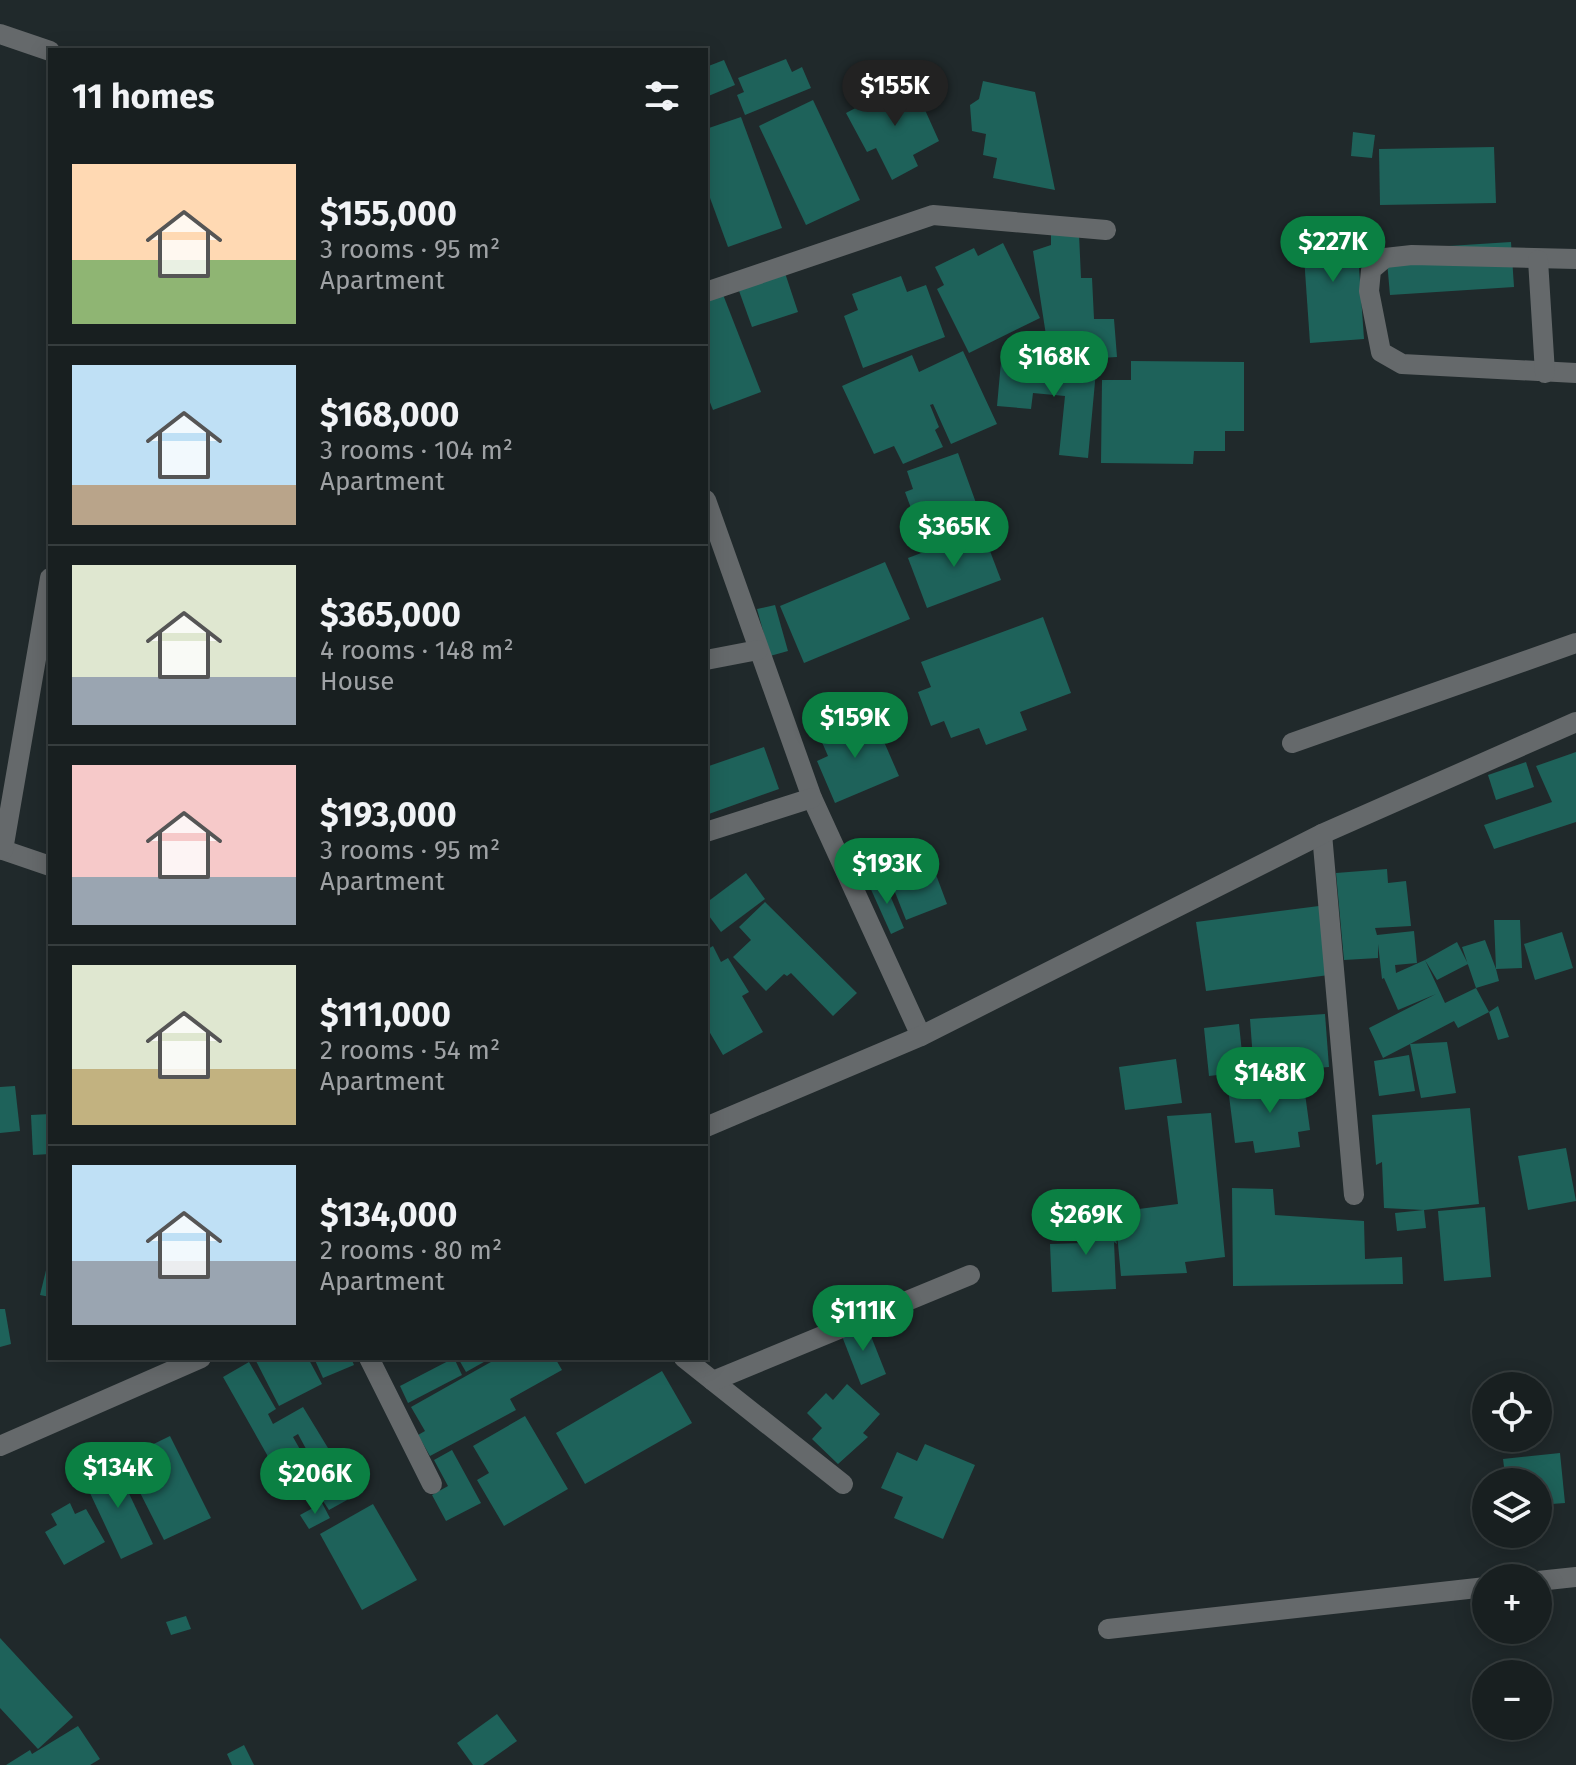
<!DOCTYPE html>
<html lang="en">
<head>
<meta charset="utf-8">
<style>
  :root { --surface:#181f20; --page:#252c2d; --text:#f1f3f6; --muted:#9fa2a5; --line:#363d3e; --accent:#0b8043 }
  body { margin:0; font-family:"Fira Sans",sans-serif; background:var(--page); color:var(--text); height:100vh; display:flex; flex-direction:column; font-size:30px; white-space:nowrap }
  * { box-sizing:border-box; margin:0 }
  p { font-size:26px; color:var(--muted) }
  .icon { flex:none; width:44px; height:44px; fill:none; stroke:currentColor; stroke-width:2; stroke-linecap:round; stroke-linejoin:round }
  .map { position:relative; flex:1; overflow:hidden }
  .sheet { position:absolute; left:48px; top:48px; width:660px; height:1312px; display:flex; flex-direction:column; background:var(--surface); border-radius:0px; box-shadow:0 4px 20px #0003,0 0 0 2px var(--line) }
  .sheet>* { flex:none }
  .buttons { position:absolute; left:1472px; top:1372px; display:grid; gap:16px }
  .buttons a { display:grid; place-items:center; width:80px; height:80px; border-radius:50%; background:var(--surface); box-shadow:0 4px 20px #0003,0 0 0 2px var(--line); font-size:40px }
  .price { position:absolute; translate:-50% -68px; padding:0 18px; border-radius:28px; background:var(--accent); color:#fff; font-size:26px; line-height:52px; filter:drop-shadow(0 2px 4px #0008) }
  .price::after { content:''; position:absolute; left:50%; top:48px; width:24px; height:18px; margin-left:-12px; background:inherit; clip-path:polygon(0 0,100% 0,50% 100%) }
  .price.current { background:#222; color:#fff }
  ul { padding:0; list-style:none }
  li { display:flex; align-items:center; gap:24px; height:200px; padding:0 24px }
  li+li { border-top:2px solid var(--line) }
  li span { display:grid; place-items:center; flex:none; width:224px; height:160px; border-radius:0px; color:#555 }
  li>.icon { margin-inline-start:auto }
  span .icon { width:96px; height:96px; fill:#fffc; stroke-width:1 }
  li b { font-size:34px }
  h2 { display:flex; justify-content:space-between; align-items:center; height:96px; padding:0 24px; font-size:34px }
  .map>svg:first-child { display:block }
  .building { fill:#1e625a }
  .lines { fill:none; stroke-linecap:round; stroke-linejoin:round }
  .minor { stroke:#65696b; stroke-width:20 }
</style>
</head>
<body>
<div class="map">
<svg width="1576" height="1765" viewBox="0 0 1576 1765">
  <rect width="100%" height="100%" fill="#20292b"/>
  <g class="building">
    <polygon points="786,59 792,72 802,67 811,88 745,115 737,95 744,92 738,78"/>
    <polygon points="724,60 735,85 706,97 706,67"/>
    <polygon points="911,79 939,141 913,155 918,166 892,180 876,148 867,152 846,113"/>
    <polygon points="983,81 1035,92 1055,190 993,178 997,158 983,155 986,134 972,131 970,105 979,99"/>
    <polygon points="813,100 860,200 806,225 759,126"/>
    <polygon points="741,117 782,228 728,247 706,187 706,129"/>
    <polygon points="1353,132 1375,135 1372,158 1351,156"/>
    <polygon points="1494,147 1496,203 1380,205 1379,149"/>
    <polygon points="1356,224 1364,339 1310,343 1302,228"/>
    <polygon points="1079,234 1081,278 1092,278 1094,319 1114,319 1117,357 1050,361 1033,251 1051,245 1051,235"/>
    <polygon points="1511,242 1514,287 1390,295 1386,250"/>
    <polygon points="1003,243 1040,318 969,353 937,289 944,285 935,267 974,248 978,256"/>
    <polygon points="785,273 798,312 752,327 738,288"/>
    <polygon points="901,276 907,292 926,285 945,337 863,368 844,316 858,310 852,294"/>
    <polygon points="722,292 761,392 713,410 706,392 706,298"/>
    <polygon points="963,351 997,424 951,444 933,404 930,405 939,427 935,430 943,447 903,464 894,446 874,454 842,386 912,355 919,372"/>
    <polygon points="1131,361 1244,362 1244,431 1225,431 1225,451 1194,451 1193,464 1101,463 1102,380 1131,380"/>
    <polygon points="1001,362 1096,371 1088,458 1059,455 1065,396 1033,393 1031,409 997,406"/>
    <polygon points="958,453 984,525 932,543 922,516 915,519 905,492 913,489 907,471"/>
    <polygon points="982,530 1001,580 927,608 908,558"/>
    <polygon points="885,562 910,619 804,663 780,606"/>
    <polygon points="775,605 788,651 770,656 757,609"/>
    <polygon points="1043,617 1071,693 1020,712 1027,730 986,745 979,728 951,738 944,721 931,726 918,692 931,687 921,662"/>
    <polygon points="874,719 899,776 835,803 817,761 828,756 818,733 841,723 845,732"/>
    <polygon points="764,747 779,789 706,815 706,767"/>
    <polygon points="1576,752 1576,822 1494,849 1484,825 1552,802 1536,766"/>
    <polygon points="1526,762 1534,787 1496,800 1488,775"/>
    <polygon points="929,856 947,904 906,920 887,872"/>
    <polygon points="1387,869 1388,883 1406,881 1411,926 1375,928 1377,935 1414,931 1417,963 1395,965 1396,973 1425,960 1457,942 1468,964 1437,980 1425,960 1445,1003 1476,988 1462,947 1485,940 1496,969 1494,920 1520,920 1522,968 1496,969 1499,981 1476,988 1489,1012 1498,1006 1509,1037 1498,1040 1489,1012 1458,1028 1454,1021 1410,1044 1447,1042 1456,1093 1421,1098 1410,1044 1383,1058 1369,1028 1436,994 1398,1010 1384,978 1382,979 1378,944 1378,958 1344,960 1336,873"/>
    <polygon points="746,873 765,899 721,932 706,912 706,903"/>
    <polygon points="883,879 904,928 891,934 869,885"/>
    <polygon points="765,902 857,993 833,1016 791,973 787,976 784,974 766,991 733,957 751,940 739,927"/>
    <polygon points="1319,906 1329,975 1206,991 1196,922"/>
    <polygon points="1562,932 1573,968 1535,980 1524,944"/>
    <polygon points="713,946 721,962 728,958 749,992 742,996 763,1032 723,1055 706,1026 706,950"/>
    <polygon points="1325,1014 1329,1067 1254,1073 1250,1019"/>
    <polygon points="1239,1024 1244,1072 1209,1076 1204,1028"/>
    <polygon points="1409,1055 1415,1091 1379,1096 1374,1061"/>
    <polygon points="1176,1059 1182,1103 1125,1110 1119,1067"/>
    <polygon points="1303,1079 1310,1130 1298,1132 1300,1147 1255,1153 1253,1141 1235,1143 1228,1088"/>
    <polygon points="15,1086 20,1131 0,1133 0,1087"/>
    <polygon points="1470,1108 1479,1204 1424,1210 1426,1228 1397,1231 1395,1213 1424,1210 1384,1208 1382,1162 1376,1165 1372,1115"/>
    <polygon points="1211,1113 1225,1257 1185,1262 1187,1273 1121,1276 1115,1212 1178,1204 1167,1116"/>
    <polygon points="50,1114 50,1154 33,1155 31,1115"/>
    <polygon points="1566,1148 1576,1201 1528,1210 1518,1156"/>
    <polygon points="1232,1188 1273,1189 1275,1215 1364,1221 1365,1259 1402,1257 1403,1284 1233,1286"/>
    <polygon points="1485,1207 1491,1277 1444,1281 1438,1211"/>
    <polygon points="1108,1208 1117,1244 1114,1242 1116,1289 1052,1292 1050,1244 1084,1243 1077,1216"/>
    <polygon points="49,1258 50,1259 50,1297 40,1295"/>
    <polygon points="0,1309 5,1309 11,1344 0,1347"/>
    <polygon points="865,1321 886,1374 861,1385 840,1331"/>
    <polygon points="262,1358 308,1358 322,1384 279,1406 256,1361"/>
    <polygon points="314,1358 351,1358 354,1365 323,1378"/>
    <polygon points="454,1358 462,1375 408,1403 400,1386"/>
    <polygon points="458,1358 491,1358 466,1372"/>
    <polygon points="498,1358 555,1358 562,1370 510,1399 516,1410 430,1456 418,1435 425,1431 411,1407"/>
    <polygon points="249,1362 276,1409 268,1414 273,1424 303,1407 328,1448 311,1458 298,1434 293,1437 306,1460 279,1476 223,1377"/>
    <polygon points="662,1371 692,1423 585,1484 556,1433"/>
    <polygon points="847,1384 880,1414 863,1433 868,1437 838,1464 812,1439 822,1428 807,1413 826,1393 833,1400"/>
    <polygon points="525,1416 568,1489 504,1526 477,1480 489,1473 473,1446"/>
    <polygon points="170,1436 211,1518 164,1540 123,1459"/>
    <polygon points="925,1444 975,1465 943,1539 894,1518 903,1497 881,1488 897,1452 917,1461"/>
    <polygon points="452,1450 481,1503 446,1521 432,1495 448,1486 434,1460"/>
    <polygon points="1560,1453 1565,1503 1538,1505 1538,1482 1506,1482 1503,1459"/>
    <polygon points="114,1462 153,1544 121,1559 82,1476"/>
    <polygon points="337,1484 347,1500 329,1510 319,1495"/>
    <polygon points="70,1503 75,1514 86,1509 105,1542 64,1565 45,1532 57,1525 51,1514"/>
    <polygon points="322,1503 330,1518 309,1529 300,1515"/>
    <polygon points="373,1504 417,1580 362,1610 320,1534"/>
    <polygon points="186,1616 191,1629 171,1635 166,1622"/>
    <polygon points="0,1638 73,1717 38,1749 0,1708"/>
    <polygon points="497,1714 517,1741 483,1765 473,1765 457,1743"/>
    <polygon points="78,1726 100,1759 90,1765 6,1765 30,1750 32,1754"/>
    <polygon points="244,1745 254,1765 232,1765 227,1754"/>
  </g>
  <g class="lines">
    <g class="minor">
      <polyline points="0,34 50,51"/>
      <polyline points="1576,259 1412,255 1385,258 1371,270 1369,291 1381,352 1402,364 1576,373"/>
      <polyline points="1538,260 1545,373"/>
      <polyline points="706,292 933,215 1106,230"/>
      <polyline points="706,500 812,798 921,1036"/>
      <polyline points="706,660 758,650"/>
      <polyline points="1292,743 1576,643"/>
      <polyline points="706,832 812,798"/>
      <polyline points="1322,834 1354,1195"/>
      <polyline points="0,849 50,866"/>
      <polyline points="3,850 50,578"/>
      <polyline points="706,1127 921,1036 1322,834 1576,722"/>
      <polyline points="369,1358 432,1484"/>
      <polyline points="684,1358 843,1484"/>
      <polyline points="713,1381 970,1275"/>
      <polyline points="0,1446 201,1358"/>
      <polyline points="1538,1581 1576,1577"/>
      <polyline points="1108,1629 1486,1587"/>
    </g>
  </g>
</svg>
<div class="buttons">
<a><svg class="icon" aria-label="locate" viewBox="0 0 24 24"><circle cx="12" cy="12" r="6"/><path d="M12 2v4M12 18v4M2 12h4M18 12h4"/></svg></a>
<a><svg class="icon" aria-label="layers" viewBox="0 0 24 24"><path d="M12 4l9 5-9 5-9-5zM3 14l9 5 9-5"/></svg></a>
<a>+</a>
<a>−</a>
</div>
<b class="price current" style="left:895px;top:128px">$155K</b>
<b class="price" style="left:1333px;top:284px">$227K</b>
<b class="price" style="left:1054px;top:399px">$168K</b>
<b class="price" style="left:954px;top:569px">$365K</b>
<b class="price" style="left:855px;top:760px">$159K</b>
<b class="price" style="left:887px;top:906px">$193K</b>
<b class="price" style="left:1270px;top:1115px">$148K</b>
<b class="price" style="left:1086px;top:1257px">$269K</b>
<b class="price" style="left:863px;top:1353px">$111K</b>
<b class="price" style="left:118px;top:1510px">$134K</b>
<b class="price" style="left:315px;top:1516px">$206K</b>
<section class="sheet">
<h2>11 homes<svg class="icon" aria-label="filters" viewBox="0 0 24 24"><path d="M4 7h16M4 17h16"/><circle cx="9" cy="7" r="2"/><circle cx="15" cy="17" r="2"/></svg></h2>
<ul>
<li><span style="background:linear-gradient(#ffd9b3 60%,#8fb573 0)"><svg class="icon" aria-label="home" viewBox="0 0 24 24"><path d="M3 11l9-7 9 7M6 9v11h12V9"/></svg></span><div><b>$155,000</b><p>3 rooms · 95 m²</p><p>Apartment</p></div></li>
<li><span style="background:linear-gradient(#bfe0f5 75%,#b9a48a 0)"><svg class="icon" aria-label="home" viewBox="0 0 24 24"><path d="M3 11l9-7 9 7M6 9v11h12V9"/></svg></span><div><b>$168,000</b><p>3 rooms · 104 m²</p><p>Apartment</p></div></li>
<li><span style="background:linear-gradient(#dfe7d0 70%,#9aa5b1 0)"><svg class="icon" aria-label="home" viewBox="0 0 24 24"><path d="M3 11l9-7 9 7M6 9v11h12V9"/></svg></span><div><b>$365,000</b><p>4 rooms · 148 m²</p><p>House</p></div></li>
<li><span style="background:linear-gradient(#f6c9c9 70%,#9aa5b1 0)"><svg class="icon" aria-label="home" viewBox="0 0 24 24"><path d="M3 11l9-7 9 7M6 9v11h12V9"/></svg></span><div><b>$193,000</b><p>3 rooms · 95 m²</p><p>Apartment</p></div></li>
<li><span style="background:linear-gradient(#dfe7d0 65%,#c2b280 0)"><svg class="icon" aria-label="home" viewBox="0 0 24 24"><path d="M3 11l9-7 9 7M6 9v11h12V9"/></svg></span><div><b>$111,000</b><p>2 rooms · 54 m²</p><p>Apartment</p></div></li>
<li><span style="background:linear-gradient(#bfe0f5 60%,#9aa5b1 0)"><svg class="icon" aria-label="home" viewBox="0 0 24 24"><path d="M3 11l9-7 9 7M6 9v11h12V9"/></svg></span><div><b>$134,000</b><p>2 rooms · 80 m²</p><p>Apartment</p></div></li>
</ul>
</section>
</div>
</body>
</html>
